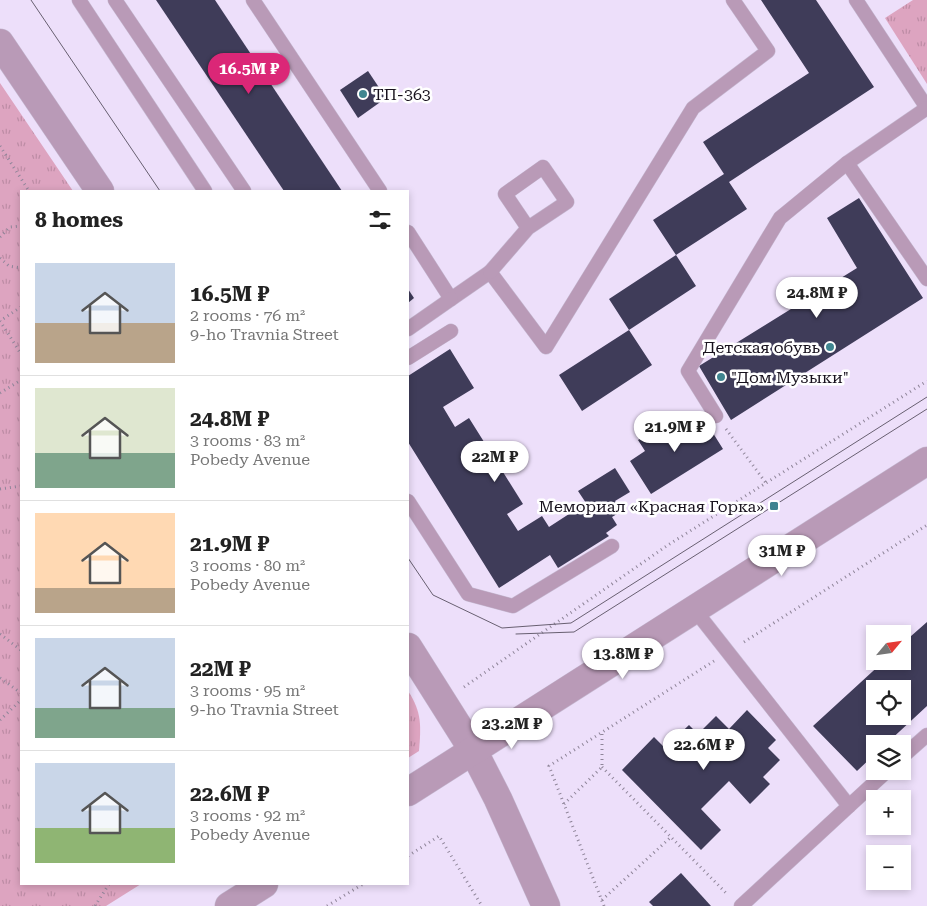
<!DOCTYPE html>
<html lang="en">
<head>
<meta charset="utf-8">
<style>
  :root { --surface:#fff; --page:#f6f6f6; --text:#222; --muted:#767676; --line:#e0e0e0; --accent:#db2777 }
  body { margin:0; font-family:"Roboto Serif",serif; background:var(--page); color:var(--text); height:100vh; display:flex; flex-direction:column; font-size:19px; white-space:nowrap }
  * { box-sizing:border-box; margin:0 }
  p { font-size:16px; color:var(--muted) }
  .icon { flex:none; width:28px; height:28px; fill:none; stroke:currentColor; stroke-width:2; stroke-linecap:round; stroke-linejoin:round }
  .map { position:relative; flex:1; overflow:hidden }
  .panel { position:absolute; left:20px; top:190px; width:389px; height:695px; display:flex; flex-direction:column; background:var(--surface); border-radius:0px; box-shadow:0 2px 8px #0003 }
  .panel>* { flex:none }
  .needle { width:32px; rotate:61deg }
  .tools { position:absolute; left:866px; top:625px; display:grid; gap:10px }
  .tools a { display:grid; place-items:center; width:45px; height:45px; border-radius:0px; background:var(--surface); box-shadow:0 2px 8px #0003; font-size:25px }
  .price { position:absolute; translate:-50% -42px; padding:0 11px; border-radius:18px; background:#fff; color:#222; font-size:16px; line-height:32px; filter:drop-shadow(0 1px 2px #0008) }
  .price::after { content:''; position:absolute; left:50%; top:30px; width:15px; height:11px; margin-left:-8px; background:inherit; clip-path:polygon(0 0,100% 0,50% 100%) }
  .price.on { background:var(--accent); color:#fff }
  ul { padding:0; list-style:none }
  li { display:flex; align-items:center; gap:15px; height:125px; padding:0 15px }
  li+li { border-top:1px solid var(--line) }
  li span { display:grid; place-items:center; flex:none; width:140px; height:100px; border-radius:0px; color:#555 }
  li>.icon { margin-inline-start:auto }
  span .icon { width:60px; height:60px; fill:#fffc; stroke-width:1 }
  li b { font-size:21px }
  h2 { display:flex; justify-content:space-between; align-items:center; height:60px; padding:0 15px; font-size:21px }
  .map>svg:first-child { display:block }
  .park { fill:url(#park-tufts) }
  .building { fill:#3f3c59; fill-rule:evenodd }
  .lines { fill:none; stroke-linecap:round; stroke-linejoin:round }
  .service-casing { stroke:#c6bad2; stroke-width:15 }
  .tertiary-casing { stroke:#c6bad2; stroke-width:29 }
  .path { stroke:#8f8599; stroke-width:3; stroke-dasharray:1 4; stroke-linecap:butt }
  .service { stroke:#b99ab7; stroke-width:14 }
  .tertiary { stroke:#b99ab7; stroke-width:28 }
  .tram { stroke:#685f71; stroke-width:1 }
  .poi-dot { fill:#3f8590; stroke:#fff; stroke-width:2 }
  .labels { text-anchor:middle; stroke-width:5; stroke-linejoin:round; paint-order:stroke }
  .poi-label { font-size:16px; fill:#17111d; stroke:#fff; text-anchor:start }
</style>
</head>
<body>
<div class="map">
<svg width="927" height="906" viewBox="0 0 927 906">
  <defs>
    <pattern id="park-tufts" width="24" height="20" patternUnits="userSpaceOnUse" patternTransform="scale(1.25)"><rect width="24" height="20" fill="#dda4c0"/><path d="M3 7l-1-3M5 7V3M7 7l1-3M15 17l-1-3M17 17v-4M19 17l1-3" fill="none" stroke="#bd8ca5"/></pattern>
  </defs>
  <rect width="100%" height="100%" fill="#eddffa"/>
  <g class="park">
    <polygon points="913,0 927,0 927,84 885,18"/>
    <polygon points="0,83 73,191 21,191 21,884 141,884 106,906 0,906"/>
    <path d="M408,691C422,712 421,726 419,751L408,758Z"/>
  </g>
  <g class="building">
    <polygon points="156,0 215,0 342,191 284,191"/>
    <polygon points="761,0 816,0 874,87 729,182 747,209 676,255 696,286 629,330 652,365 582,411 559,375 629,330 609,299 676,255 653,220 724,174 703,142 809,73"/>
    <polygon points="368,71 386,98 358,118 340,90"/>
    <polygon points="859,198 923,298 731,420 699,366 857,268 827,218"/>
    <polygon points="408,289 414,298 408,303"/>
    <polygon points="450,349 474,388 443,407 455,427 469,418 523,504 507,514 518,531 542,516 549,527 586,503 578,491 615,468 630,492 615,501 622,511 612,517 617,525 606,533 609,536 558,568 550,555 499,588 408,442 408,376"/>
    <polygon points="701,414 723,449 651,494 630,461 645,451 638,440 657,428 664,438"/>
    <path d="M927,622V706L886,744H875V754L857,771L813,726L884,661H902V644ZM875,689H902V716H875Z"/>
    <polygon points="747,710 776,740 768,748 780,760 763,777 770,784 750,804 729,781 701,809 721,830 701,850 622,770 654,737 665,748 689,725 698,734 716,716 729,729"/>
    <polygon points="681,873 711,906 653,906 649,902"/>
  </g>
  <g class="lines">
    <g class="service-casing">
      <g id="service">
        <polyline points="79,0 205,191"/>
        <polyline points="115,0 244,191"/>
        <polyline points="253,0 380,191"/>
        <polyline points="856,0 927,108"/>
        <polyline points="927,108 847,163 927,279"/>
        <polyline points="408,232 451,299 490,272 546,347 693,108 768,51 733,0"/>
        <polyline points="490,272 528,228 567,202 543,167 505,194 528,228"/>
        <polyline points="408,329 451,299"/>
        <polyline points="408,358 451,331"/>
        <polyline points="716,416 688,371 780,218 847,163"/>
        <polyline points="408,501 468,594 513,606 612,546"/>
        <polyline points="694,609 849,806 741,906"/>
        <polyline points="902,757 927,735"/>
        <polyline points="849,806 887,771"/>
      </g>
    </g>
    <g class="tertiary-casing">
      <g id="tertiary">
        <polyline points="0,43 100,191"/>
        <polyline points="408,647 473,750 498,799 546,906"/>
        <polyline points="408,792 927,461"/>
        <polyline points="229,906 264,884"/>
      </g>
    </g>
    <g class="path">
      <polyline points="0,146 29,191"/>
      <polyline points="0,237 10,227 21,226"/>
      <polyline points="0,258 9,266 21,268"/>
      <polyline points="21,307 0,321 21,354"/>
      <polyline points="0,393 21,380"/>
      <polyline points="726,429 766,483"/>
      <polyline points="0,489 21,486"/>
      <polyline points="0,634 21,650"/>
      <polyline points="744,642 927,525"/>
      <polyline points="0,678 21,693"/>
      <polyline points="464,687 668,545 927,381"/>
      <polyline points="0,720 21,700"/>
      <polyline points="602,767 728,895"/>
      <polyline points="564,804 602,767 602,733"/>
      <polyline points="408,856 439,836 482,906"/>
      <polyline points="602,900 671,837"/>
      <polyline points="95,906 109,884"/>
      <polyline points="327,906 363,884"/>
      <polyline points="604,906 549,766 714,661"/>
    </g>
    <use href="#service" class="service"/>
    <use href="#tertiary" class="tertiary"/>
    <g class="tram">
      <polyline points="31,0 160,191"/>
      <polyline points="408,558 433,595 502,628 571,623 927,397"/>
      <polyline points="516,634 574,632 927,409"/>
    </g>
  </g>
  <g class="poi-dot">
    <circle cx="363" cy="94" r="5"/>
    <circle cx="830" cy="347" r="5"/>
    <circle cx="721" cy="377" r="5"/>
    <rect x="769" y="501" width="10" height="10" rx="2.5"/>
  </g>
  <g class="labels">
    <g class="poi-label">
      <text x="373" y="100">ТП-363</text>
      <text x="820" y="353" text-anchor="end">Детская обувь</text>
      <text x="731" y="383">"Дом Музыки"</text>
      <text x="764" y="512" text-anchor="end">Мемориал «Красная Горка»</text>
    </g>
  </g>
</svg>
<div class="tools">
<a><svg class="needle" viewBox="-14 -14 28 28"><path d="M0-13l5 13h-10z" fill="#e53935"/><path d="M0 13l5-13h-10z" fill="#767676"/></svg></a>
<a><svg class="icon" aria-label="locate" viewBox="0 0 24 24"><circle cx="12" cy="12" r="6"/><path d="M12 2v4M12 18v4M2 12h4M18 12h4"/></svg></a>
<a><svg class="icon" aria-label="layers" viewBox="0 0 24 24"><path d="M12 4l9 5-9 5-9-5zM3 14l9 5 9-5"/></svg></a>
<a>+</a>
<a>−</a>
</div>
<b class="price on" style="left:249px;top:95px">16.5M ₽</b>
<b class="price" style="left:817px;top:319px">24.8M ₽</b>
<b class="price" style="left:675px;top:453px">21.9M ₽</b>
<b class="price" style="left:495px;top:483px">22M ₽</b>
<b class="price" style="left:782px;top:577px">31M ₽</b>
<b class="price" style="left:623px;top:680px">13.8M ₽</b>
<b class="price" style="left:512px;top:750px">23.2M ₽</b>
<b class="price" style="left:704px;top:771px">22.6M ₽</b>
<section class="panel">
<h2>8 homes<svg class="icon" aria-label="filters" viewBox="0 0 24 24"><path d="M4 7h16M4 17h16"/><circle cx="9" cy="7" r="2"/><circle cx="15" cy="17" r="2"/></svg></h2>
<ul>
<li><span style="background:linear-gradient(#c9d6e8 60%,#b9a48a 0)"><svg class="icon" aria-label="home" viewBox="0 0 24 24"><path d="M3 11l9-7 9 7M6 9v11h12V9"/></svg></span><div><b>16.5M ₽</b><p>2 rooms · 76 m²</p><p>9-ho Travnia Street</p></div></li>
<li><span style="background:linear-gradient(#dfe7d0 65%,#7fa58c 0)"><svg class="icon" aria-label="home" viewBox="0 0 24 24"><path d="M3 11l9-7 9 7M6 9v11h12V9"/></svg></span><div><b>24.8M ₽</b><p>3 rooms · 83 m²</p><p>Pobedy Avenue</p></div></li>
<li><span style="background:linear-gradient(#ffd9b3 75%,#b9a48a 0)"><svg class="icon" aria-label="home" viewBox="0 0 24 24"><path d="M3 11l9-7 9 7M6 9v11h12V9"/></svg></span><div><b>21.9M ₽</b><p>3 rooms · 80 m²</p><p>Pobedy Avenue</p></div></li>
<li><span style="background:linear-gradient(#c9d6e8 70%,#7fa58c 0)"><svg class="icon" aria-label="home" viewBox="0 0 24 24"><path d="M3 11l9-7 9 7M6 9v11h12V9"/></svg></span><div><b>22M ₽</b><p>3 rooms · 95 m²</p><p>9-ho Travnia Street</p></div></li>
<li><span style="background:linear-gradient(#c9d6e8 65%,#8fb573 0)"><svg class="icon" aria-label="home" viewBox="0 0 24 24"><path d="M3 11l9-7 9 7M6 9v11h12V9"/></svg></span><div><b>22.6M ₽</b><p>3 rooms · 92 m²</p><p>Pobedy Avenue</p></div></li>
</ul>
</section>
</div>
</body>
</html>
